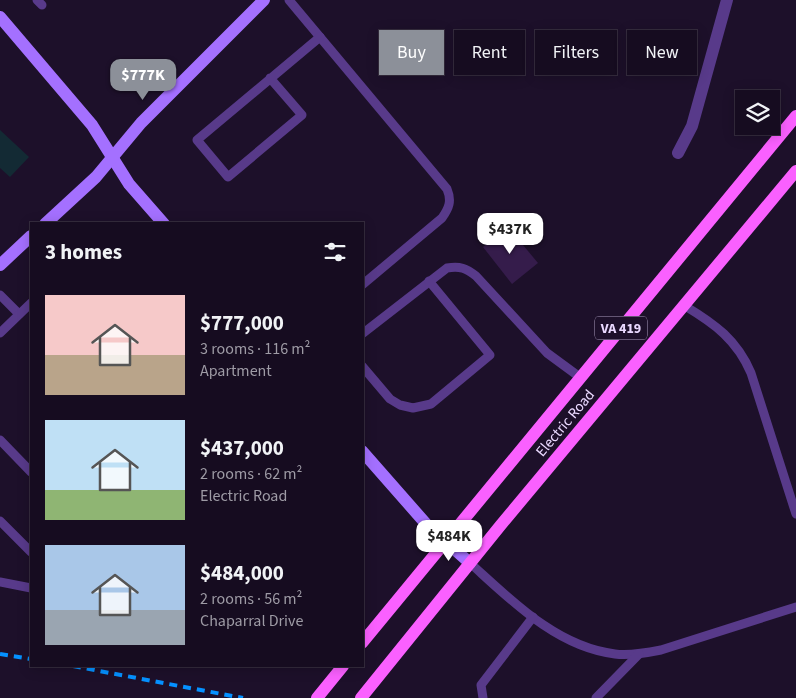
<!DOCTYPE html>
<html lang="en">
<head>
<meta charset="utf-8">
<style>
  :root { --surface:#160c20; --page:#231a2d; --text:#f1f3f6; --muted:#9e9ba5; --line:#352c3e; --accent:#8c9099 }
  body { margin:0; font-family:"Source Sans 3",sans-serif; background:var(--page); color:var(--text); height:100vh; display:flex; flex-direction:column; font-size:19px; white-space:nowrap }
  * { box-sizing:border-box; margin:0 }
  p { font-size:16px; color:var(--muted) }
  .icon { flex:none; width:28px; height:28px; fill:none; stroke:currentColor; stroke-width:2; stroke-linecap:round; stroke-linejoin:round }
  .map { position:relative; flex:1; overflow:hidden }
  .details { position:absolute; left:30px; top:222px; width:334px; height:445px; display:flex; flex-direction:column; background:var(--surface); border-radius:0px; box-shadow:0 2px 12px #0003,0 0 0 1px var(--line) }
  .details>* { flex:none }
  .banner { position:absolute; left:379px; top:30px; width:341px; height:45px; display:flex; gap:10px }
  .controls { position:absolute; left:735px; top:90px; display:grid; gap:10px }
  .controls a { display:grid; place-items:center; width:45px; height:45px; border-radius:0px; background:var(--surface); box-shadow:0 2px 12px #0003,0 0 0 1px var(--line); font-size:25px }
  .price { position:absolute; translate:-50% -42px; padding:0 11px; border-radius:10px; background:#fff; color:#222; font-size:16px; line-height:32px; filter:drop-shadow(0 1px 2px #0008) }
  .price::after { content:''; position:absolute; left:50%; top:30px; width:15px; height:11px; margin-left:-8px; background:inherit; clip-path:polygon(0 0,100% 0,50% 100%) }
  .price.current { background:var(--accent); color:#fff }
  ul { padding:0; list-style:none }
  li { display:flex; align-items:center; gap:15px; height:125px; padding:0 15px }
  li span { display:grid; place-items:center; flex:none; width:140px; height:100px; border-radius:0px; color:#555 }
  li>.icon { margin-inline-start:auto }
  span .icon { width:60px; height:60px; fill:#fffc; stroke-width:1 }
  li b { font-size:21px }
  h2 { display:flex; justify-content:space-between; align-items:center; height:60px; padding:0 15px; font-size:21px }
  .chip { padding:0 18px; border-radius:0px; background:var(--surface); box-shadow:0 2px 12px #0003,0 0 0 1px var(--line); font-size:18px; line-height:45px }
  .chip.current { background:var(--accent); color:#fff }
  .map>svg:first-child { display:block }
  .green { fill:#132a34 }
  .building { fill:#351c4b }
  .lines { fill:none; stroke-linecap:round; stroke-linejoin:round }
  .lane { stroke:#583a8a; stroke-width:9 }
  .street { stroke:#583a8a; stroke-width:12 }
  .secondary { stroke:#a470ff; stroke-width:12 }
  .primary { stroke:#fa60ff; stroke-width:12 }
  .rail { stroke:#0591ff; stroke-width:4; stroke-dasharray:8 6; stroke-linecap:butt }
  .labels { text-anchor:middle; stroke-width:4; stroke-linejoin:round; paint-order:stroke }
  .shield { fill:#1d102a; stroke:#ac9dbf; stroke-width:1 }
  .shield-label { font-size:14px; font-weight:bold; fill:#ead9ff }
  .street-label { font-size:15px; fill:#ead9ff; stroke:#1d102a }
</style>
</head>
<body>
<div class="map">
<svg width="796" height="698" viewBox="0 0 796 698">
  <rect width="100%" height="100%" fill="#1d102a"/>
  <polygon class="green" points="0,130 29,157 10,177 0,168"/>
  <polygon class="building" points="508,227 538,263 512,284 483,247"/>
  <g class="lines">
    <g class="lane">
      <polyline points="37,0 42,5"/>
      <path d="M289,0L447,189C452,201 449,208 442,218L362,285"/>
      <polyline points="270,78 302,115 228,177 197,140 320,37"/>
      <polyline points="0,295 19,314"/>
      <path d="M685,306C715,324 737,340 751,373L796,514"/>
      <polyline points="0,333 31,303"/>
      <path d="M362,334L447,268C460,266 466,268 476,276L547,353L581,378"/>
      <polyline points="362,366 390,399 400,405 413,408 431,404 490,355 429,281"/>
      <polyline points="0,440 31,472"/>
      <polyline points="0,521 31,552"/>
      <path d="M470,563C512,601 557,647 615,654C630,656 646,653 661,650L796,607"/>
      <polyline points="0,582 31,588"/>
      <polyline points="483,698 481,685 533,617"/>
      <polyline points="596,698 639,654"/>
    </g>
    <polyline class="street" points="678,153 692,126 727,0"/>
    <g class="secondary">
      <polyline points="0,17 92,125 129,184 164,224"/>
      <polyline points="45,224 96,177 141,123 264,0"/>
      <polyline points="0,265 31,236"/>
      <polyline points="362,451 427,525 470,563"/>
    </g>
    <g class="primary">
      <polyline points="362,643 796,116"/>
      <polyline points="317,698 343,666"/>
      <polyline points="361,698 500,526 796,171"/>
    </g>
    <g class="rail">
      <polyline points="0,654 31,659"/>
      <polyline points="73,666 243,698"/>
    </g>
  </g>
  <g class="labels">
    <rect class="shield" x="595" y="316.5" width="52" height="23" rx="4"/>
    <g class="shield-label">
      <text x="621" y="333">VA 419</text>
    </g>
    <g class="street-label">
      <text transform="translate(565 423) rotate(-50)" y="5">Electric Road</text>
    </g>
  </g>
</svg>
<div class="controls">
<a><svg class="icon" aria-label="layers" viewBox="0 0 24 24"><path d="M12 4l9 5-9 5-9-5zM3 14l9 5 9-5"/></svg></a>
</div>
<b class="price current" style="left:143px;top:101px">$777K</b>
<b class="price" style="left:510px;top:255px">$437K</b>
<b class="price" style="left:449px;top:562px">$484K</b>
<div class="banner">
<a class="chip current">Buy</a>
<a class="chip">Rent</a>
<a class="chip">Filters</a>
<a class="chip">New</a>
</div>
<section class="details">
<h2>3 homes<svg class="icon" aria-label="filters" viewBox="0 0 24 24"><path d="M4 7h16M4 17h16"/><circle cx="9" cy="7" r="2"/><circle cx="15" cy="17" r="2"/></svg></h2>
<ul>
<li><span style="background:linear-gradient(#f6c9c9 60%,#b9a48a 0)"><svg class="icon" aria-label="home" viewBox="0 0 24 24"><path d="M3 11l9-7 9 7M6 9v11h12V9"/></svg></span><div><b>$777,000</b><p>3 rooms · 116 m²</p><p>Apartment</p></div></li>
<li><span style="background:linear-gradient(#bfe0f5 70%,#8fb573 0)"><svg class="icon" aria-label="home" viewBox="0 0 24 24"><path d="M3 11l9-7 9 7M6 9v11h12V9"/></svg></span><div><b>$437,000</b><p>2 rooms · 62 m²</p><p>Electric Road</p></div></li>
<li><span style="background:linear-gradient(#a9c7e8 65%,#9aa5b1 0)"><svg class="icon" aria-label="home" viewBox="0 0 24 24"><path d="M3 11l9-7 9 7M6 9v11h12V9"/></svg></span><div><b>$484,000</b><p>2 rooms · 56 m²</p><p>Chaparral Drive</p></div></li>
</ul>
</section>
</div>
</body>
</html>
